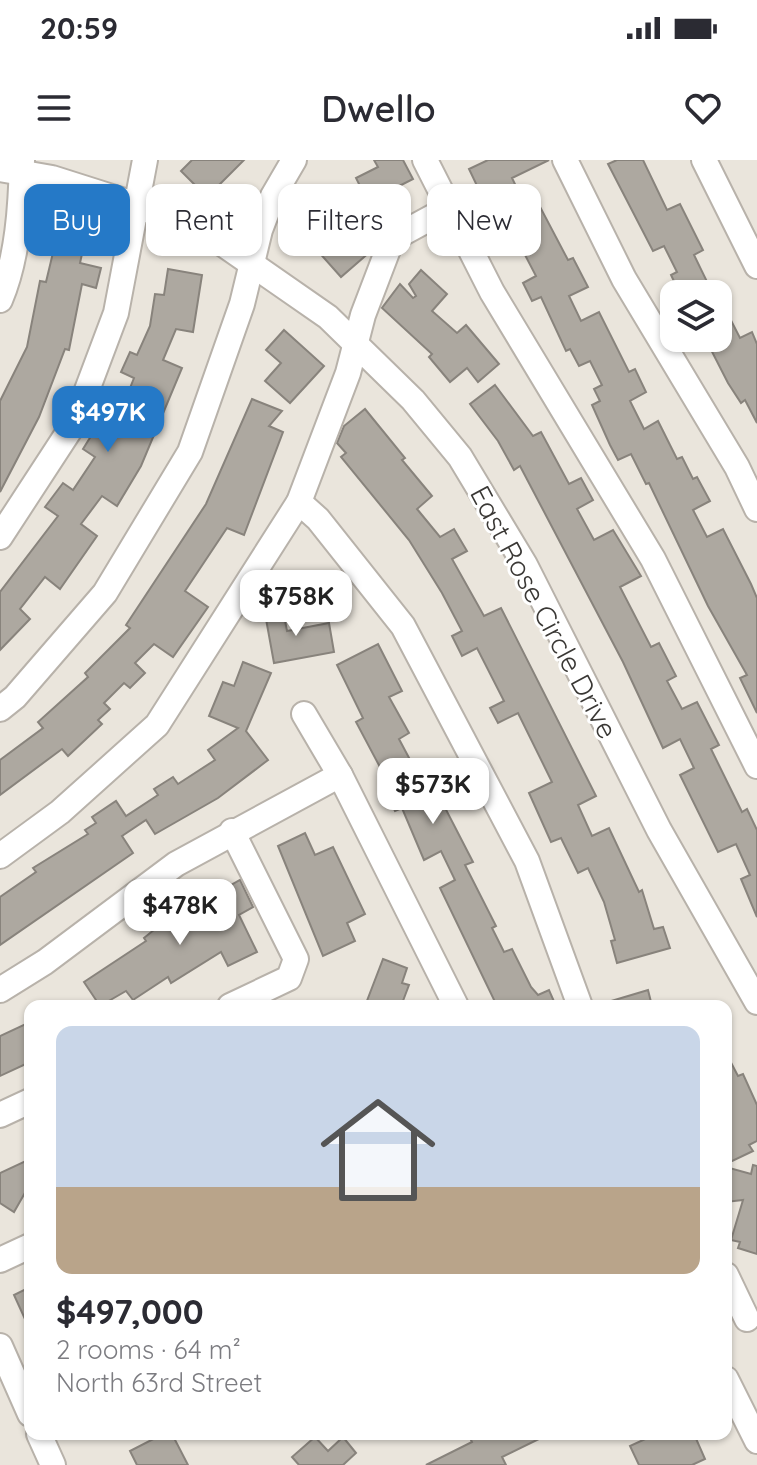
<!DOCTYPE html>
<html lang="en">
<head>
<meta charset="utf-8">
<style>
  :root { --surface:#fff; --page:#f2f2f3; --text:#2b2b33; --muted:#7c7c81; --accent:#2579c7 }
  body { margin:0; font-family:Quicksand,sans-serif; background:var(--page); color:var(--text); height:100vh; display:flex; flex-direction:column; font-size:30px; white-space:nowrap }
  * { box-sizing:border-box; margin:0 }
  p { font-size:26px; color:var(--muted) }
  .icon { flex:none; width:44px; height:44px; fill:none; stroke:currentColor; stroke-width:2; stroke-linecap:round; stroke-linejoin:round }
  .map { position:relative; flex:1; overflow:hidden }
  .drawer { position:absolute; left:24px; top:840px; width:708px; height:440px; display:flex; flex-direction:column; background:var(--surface); border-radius:16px; box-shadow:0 2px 6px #0004 }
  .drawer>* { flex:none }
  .top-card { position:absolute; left:24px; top:24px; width:710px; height:72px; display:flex; gap:16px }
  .buttons { position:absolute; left:660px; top:120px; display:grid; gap:16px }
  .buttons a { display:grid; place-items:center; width:72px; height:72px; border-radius:16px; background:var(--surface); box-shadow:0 2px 6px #0004; font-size:40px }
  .price { position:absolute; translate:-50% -68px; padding:0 18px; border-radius:16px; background:#fff; color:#222; font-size:26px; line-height:52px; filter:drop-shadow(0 2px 4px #0008) }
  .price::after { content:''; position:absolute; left:50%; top:48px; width:24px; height:18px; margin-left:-12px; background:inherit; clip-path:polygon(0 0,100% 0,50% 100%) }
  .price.current { background:var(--accent); color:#fff }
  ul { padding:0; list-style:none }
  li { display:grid; align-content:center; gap:16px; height:424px; padding:0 32px }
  li span { display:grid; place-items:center; height:248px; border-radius:16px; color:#555 }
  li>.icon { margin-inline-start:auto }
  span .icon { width:144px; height:144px; fill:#fffc; stroke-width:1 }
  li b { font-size:34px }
  .tag { padding:0 28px; border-radius:16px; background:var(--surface); box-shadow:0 2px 6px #0004; font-size:28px; line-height:72px }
  .tag.current { background:var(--accent); color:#fff }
  .status { display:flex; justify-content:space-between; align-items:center; height:56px; padding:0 40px; background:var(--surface); direction:ltr }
  .status svg { height:22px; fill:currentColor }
  header { display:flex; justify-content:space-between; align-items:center; height:104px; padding:0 32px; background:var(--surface); font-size:36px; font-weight:600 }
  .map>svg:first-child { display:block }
  .building { fill:#ada8a0; stroke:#88837c; stroke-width:2 }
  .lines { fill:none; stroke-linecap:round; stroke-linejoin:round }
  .minor-casing { stroke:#b8b2aa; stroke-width:28 }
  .minor { stroke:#fff; stroke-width:24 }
  .labels { text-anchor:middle; stroke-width:6; stroke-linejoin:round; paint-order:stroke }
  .street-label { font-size:28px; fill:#3a3835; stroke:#fff }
</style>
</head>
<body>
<div class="status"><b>20:59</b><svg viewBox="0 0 49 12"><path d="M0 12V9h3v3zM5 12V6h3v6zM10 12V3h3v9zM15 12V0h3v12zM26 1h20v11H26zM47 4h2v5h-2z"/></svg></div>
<header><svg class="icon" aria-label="menu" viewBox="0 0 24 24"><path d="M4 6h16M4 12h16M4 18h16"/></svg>Dwello<svg class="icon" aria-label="heart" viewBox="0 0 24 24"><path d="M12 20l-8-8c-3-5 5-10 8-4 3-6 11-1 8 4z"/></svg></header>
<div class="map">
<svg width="757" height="1305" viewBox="0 0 757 1305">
  <rect width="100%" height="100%" fill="#eae5dc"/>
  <g class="building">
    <polygon points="192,0 244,0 207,37 181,11"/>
    <polygon points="374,0 403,0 413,19 368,42 356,18 378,7"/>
    <polygon points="488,0 549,0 512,18 526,47 537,41 568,100 573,98 588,127 569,136 581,161 599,152 629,212 635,209 646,232 630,241 644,269 658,261 677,299 682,297 693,319 697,317 710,341 693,350 707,377 723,369 751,424 757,438 757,553 740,518 747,515 708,446 649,323 646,324 631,294 618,300 610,285 592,245 600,241 594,229 602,225 590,201 579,206 570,189 566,191 541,137 532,141 523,123 536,116 512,70 501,76 469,9"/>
    <polygon points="617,0 643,0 667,50 680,44 703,90 694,95 713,134 680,134 671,115 677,112 664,86 653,91 608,4"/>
    <polygon points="323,51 336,67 344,60 371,91 341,117 300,71"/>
    <polygon points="62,55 89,62 80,103 101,108 96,128 82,124 69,190 65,189 39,257 0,332 0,241 27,187 40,121 46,122"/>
    <polygon points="168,109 202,115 193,172 176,169 163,200 182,208 141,306 117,346 102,336 81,364 97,376 60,429 45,417 20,449 30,459 0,490 0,432 58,356 45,347 63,323 73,330 95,297 83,289 93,273 108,283 134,218 121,212 130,192 137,195 150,166 155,134 164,135"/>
    <polygon points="421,110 447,134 432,151 457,173 466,165 499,204 478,222 467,208 450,222 429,197 432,194 382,148 400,124 413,138 416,136 409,124"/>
    <polygon points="718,135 740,178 752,172 757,184 757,263 745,240 741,243 728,223 705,178 718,178"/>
    <polygon points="284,170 324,206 290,243 265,221 281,203 266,190"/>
    <polygon points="495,225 533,276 541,272 569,324 581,318 593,340 577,349 594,380 613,370 641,416 620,427 651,487 659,483 676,516 667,521 682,549 697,542 719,585 711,589 742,652 747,649 757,670 757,757 741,719 750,715 736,684 718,692 680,615 694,608 680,579 663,588 623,502 520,306 514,310 498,281 470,244"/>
    <polygon points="252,239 282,251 269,266 283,272 244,375 227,368 185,431 208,447 173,497 154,484 135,503 145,513 130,528 124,523 104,543 110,549 98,560 102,564 68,596 62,589 0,635 0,600 43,568 38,562 88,517 85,513 130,468 126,465 206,344"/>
    <polygon points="365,249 405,298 402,300 432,336 417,349 440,377 454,369 467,391 452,399 484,456 501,448 596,636 578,645 592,676 609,668 639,732 642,730 654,769 663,767 670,788 617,803 611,781 615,780 604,742 588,708 578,713 561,678 551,682 529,633 552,622 518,553 498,563 490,548 504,541 477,488 462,496 452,476 462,471 442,433 409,380 341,297 346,293 337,283 344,266"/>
    <polygon points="282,445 287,471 329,463 334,492 274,503 264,448"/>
    <polygon points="378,484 402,531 389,537 409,573 399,579 416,611 424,607 473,702 465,705 496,766 492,768 504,792 512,789 531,827 538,835 549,830 556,846 497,846 440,728 455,720 441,691 424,700 402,648 395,651 383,626 389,624 356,562 363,558 337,505"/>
    <polygon points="243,502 271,513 246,571 268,600 218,638 155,674 146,660 122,676 133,693 0,785 0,737 36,712 33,708 88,674 85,670 96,663 92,657 116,641 126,656 158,635 154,629 173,617 178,624 215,600 208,590 238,568 209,556 223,522 234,526"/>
    <polygon points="305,673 315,695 333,687 365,754 347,763 355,781 323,796 278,686"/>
    <polygon points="240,720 253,747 239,755 257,792 228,806 221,792 171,823 168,817 133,840 126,831 100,846 84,822 146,781 144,778 160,765"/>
    <polygon points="383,799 407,808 402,823 409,825 401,846 365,846"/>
    <polygon points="648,830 652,846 609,846 608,842"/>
    <polygon points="30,862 30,902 0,916 0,876"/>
    <polygon points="726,893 738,916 743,914 757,945 757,981 749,985 753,991 726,1004"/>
    <polygon points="30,999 30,1024 14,1052 0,1043 0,1013"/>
    <polygon points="753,1005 757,1006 757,1094 738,1088 740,1082 731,1080 743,1040 726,1042 726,1007 751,1014"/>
    <polygon points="30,1127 30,1170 14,1135"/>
    <polygon points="163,1274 172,1274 188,1305 137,1305 130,1291"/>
    <polygon points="478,1274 549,1274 502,1297 506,1305 426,1305 472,1282 470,1278"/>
    <polygon points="656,1274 694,1274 705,1299 692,1305 639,1305 630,1286"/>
    <polygon points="315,1277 328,1291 343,1277 356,1293 343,1305 299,1305 292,1297"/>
  </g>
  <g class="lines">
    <g class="minor-casing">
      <g id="minor">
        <polyline points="425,0 492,132 653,399 757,606"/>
        <polyline points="565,0 624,119 737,307 757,349"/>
        <polyline points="704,0 757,106"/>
        <polyline points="0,9 52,18 137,45 223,84 328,157 413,240 460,297 525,405 659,670 757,842"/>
        <path d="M0,140C18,98 21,45 22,0"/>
        <polyline points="299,342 318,359 403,466 527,701 580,846"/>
        <polyline points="0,377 75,262 116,153 145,0"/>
        <polyline points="0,549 15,537 105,433 190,292 242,144 260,70 273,36 294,0"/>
        <polyline points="304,554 340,615 456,846"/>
        <polyline points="0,696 60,652 157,565 299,342 348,213 363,155 392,79 449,48"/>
        <polyline points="0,830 45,802 176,704 340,615"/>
        <polyline points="230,846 289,818 296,799 232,671"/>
        <polyline points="0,955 30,941"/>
        <polyline points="0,1100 30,1086"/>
        <polyline points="726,1115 747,1159"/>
        <polyline points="0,1186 30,1254"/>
        <polyline points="726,1219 757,1281"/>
        <polyline points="39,1274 53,1305"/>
      </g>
    </g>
    <use href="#minor" class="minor"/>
  </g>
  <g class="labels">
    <g class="street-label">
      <text transform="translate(544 452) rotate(62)" y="10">East Rose Circle Drive</text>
    </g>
  </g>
</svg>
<div class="buttons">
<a><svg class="icon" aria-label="layers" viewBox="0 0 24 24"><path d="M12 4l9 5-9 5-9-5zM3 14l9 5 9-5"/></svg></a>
</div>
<b class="price current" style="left:108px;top:294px">$497K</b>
<b class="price" style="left:296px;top:478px">$758K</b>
<b class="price" style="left:433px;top:666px">$573K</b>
<b class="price" style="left:180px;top:787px">$478K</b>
<div class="top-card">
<a class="tag current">Buy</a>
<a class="tag">Rent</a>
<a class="tag">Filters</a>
<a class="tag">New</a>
</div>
<section class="drawer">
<ul>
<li><span style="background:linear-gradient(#c9d6e8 65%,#b9a48a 0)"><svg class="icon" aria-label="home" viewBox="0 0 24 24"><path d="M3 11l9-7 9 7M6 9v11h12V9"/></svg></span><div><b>$497,000</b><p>2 rooms · 64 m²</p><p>North 63rd Street</p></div></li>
</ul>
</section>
</div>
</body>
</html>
